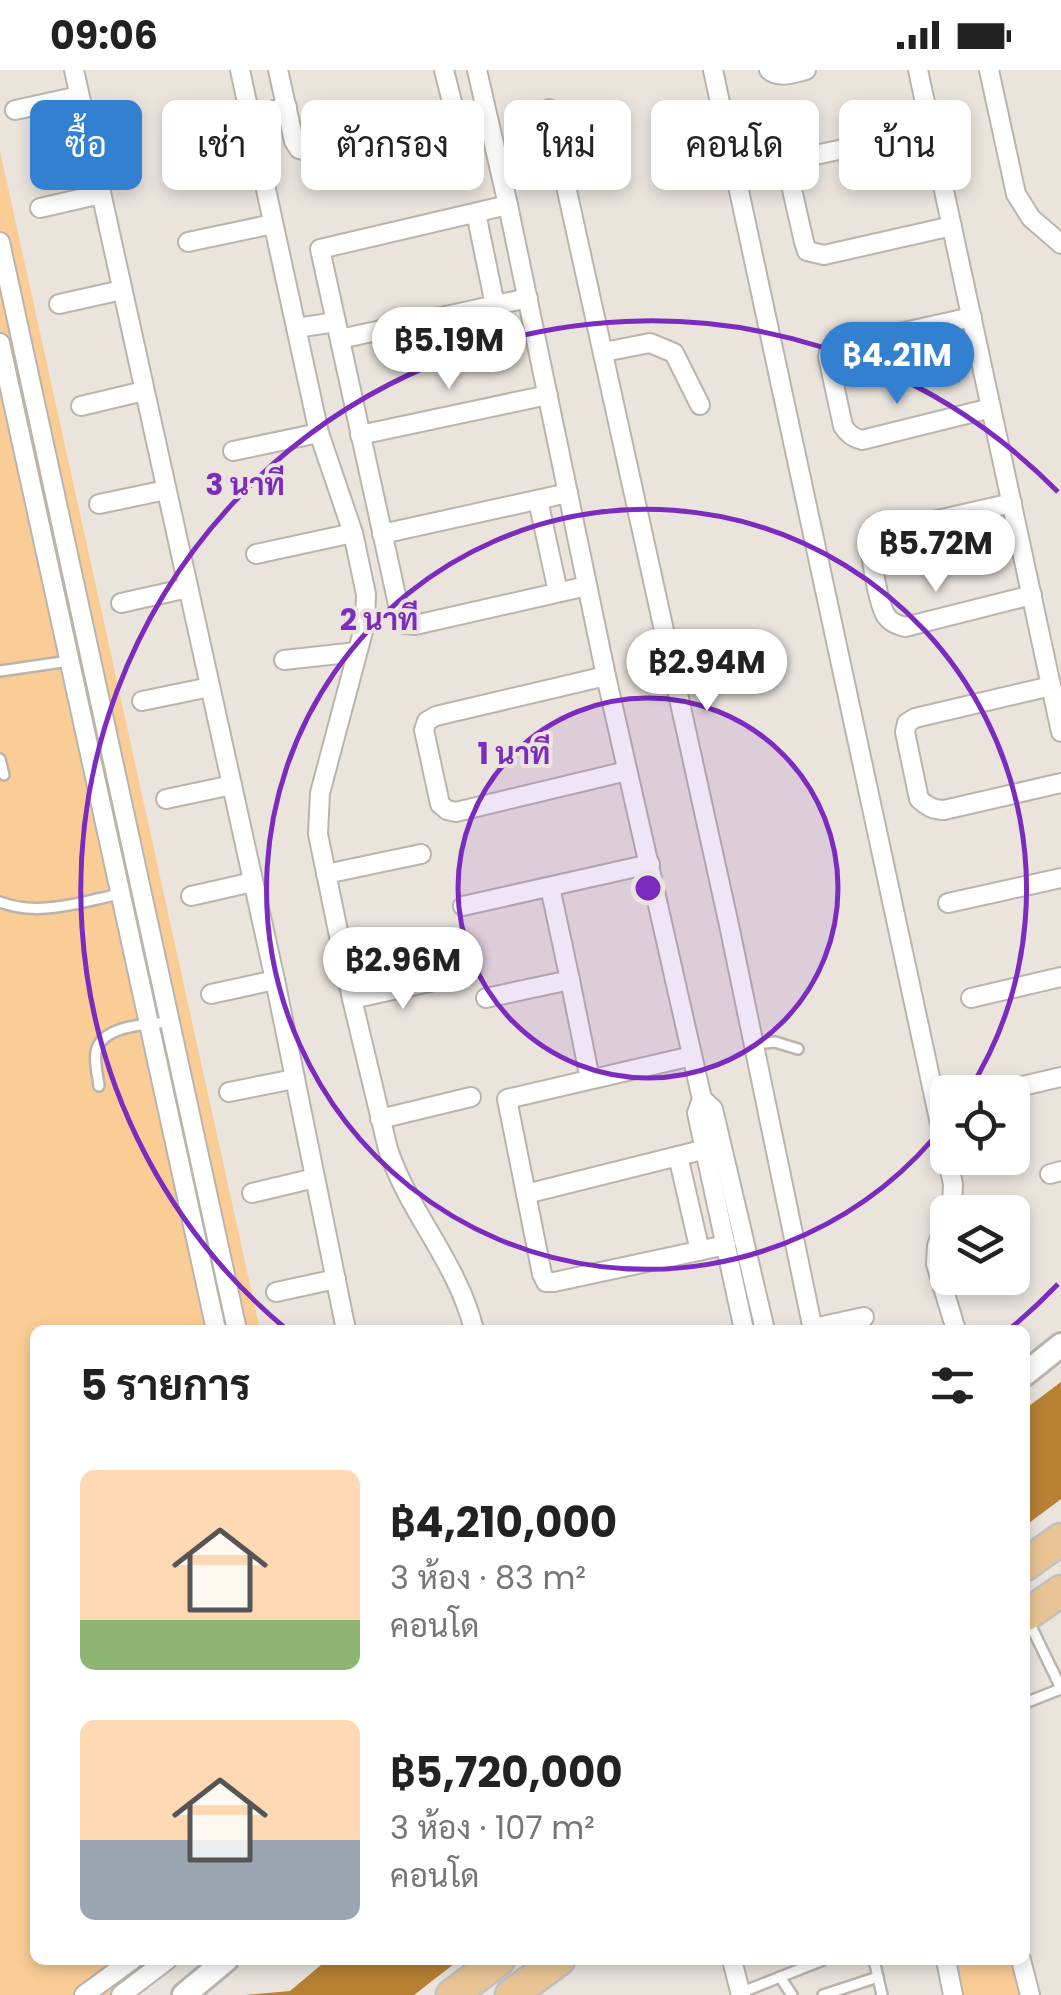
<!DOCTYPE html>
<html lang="th">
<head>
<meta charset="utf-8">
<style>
  :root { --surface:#fff; --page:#f6f6f6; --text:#222; --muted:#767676; --accent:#3380d0 }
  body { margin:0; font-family:Poppins,Sarabun,sans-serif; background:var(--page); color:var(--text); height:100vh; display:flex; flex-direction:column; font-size:38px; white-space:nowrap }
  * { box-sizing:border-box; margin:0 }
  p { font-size:32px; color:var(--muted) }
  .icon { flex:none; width:55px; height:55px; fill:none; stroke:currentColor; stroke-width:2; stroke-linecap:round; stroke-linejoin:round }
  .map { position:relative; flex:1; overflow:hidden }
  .panel { position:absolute; left:30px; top:1255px; width:1000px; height:640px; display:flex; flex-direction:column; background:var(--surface); border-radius:15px; box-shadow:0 5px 15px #0003 }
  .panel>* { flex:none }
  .hud { position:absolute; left:30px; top:30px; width:1002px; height:90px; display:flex; gap:20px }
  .fabs { position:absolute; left:930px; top:1005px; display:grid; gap:20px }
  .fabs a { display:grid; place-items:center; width:100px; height:100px; border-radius:15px; background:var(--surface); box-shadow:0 5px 15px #0003; font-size:50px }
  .price { position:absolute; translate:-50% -85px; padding:0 22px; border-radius:35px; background:#fff; color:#222; font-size:32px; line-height:65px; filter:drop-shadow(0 2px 5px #0008) }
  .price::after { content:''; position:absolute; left:50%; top:60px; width:30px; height:22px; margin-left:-15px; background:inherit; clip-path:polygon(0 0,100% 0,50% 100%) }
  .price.current { background:var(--accent); color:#fff }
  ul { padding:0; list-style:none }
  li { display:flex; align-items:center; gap:30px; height:250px; padding:0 50px }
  li span { display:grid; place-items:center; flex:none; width:280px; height:200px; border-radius:15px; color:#555 }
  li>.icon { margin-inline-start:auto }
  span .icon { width:120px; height:120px; fill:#fffc; stroke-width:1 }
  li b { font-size:42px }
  h2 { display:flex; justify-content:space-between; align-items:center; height:120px; padding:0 50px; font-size:42px }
  .chip { padding:0 35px; border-radius:15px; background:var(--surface); box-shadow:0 5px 15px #0003; font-size:35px; line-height:90px }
  .chip.current { background:var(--accent); color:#fff }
  .status { display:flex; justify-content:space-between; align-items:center; height:70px; padding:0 50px; background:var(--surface); direction:ltr }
  .status svg { height:28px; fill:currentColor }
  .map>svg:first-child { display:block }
  .green { fill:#facd96 }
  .water { fill:#b78033 }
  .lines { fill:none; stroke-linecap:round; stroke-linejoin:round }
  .service-casing { stroke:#bab4ad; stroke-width:14 }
  .minor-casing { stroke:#bab4ad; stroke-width:22 }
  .tertiary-casing { stroke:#bab4ad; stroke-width:28 }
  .primary-casing { stroke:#c1c0bf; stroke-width:35 }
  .service { stroke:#fff; stroke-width:9 }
  .minor { stroke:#fff; stroke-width:18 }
  .tertiary { stroke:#fff; stroke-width:22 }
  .primary { stroke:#e9c596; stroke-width:30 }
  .ring { fill:none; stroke:#7b2cbf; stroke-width:5 }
  .centre { fill:#7b2cbf; stroke:#eae4dd; stroke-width:5 }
  .ring-label { font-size:30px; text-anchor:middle; font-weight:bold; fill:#7b2cbf; stroke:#eae4dd; stroke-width:8; stroke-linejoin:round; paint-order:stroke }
</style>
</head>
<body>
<div class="status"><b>09:06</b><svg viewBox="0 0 49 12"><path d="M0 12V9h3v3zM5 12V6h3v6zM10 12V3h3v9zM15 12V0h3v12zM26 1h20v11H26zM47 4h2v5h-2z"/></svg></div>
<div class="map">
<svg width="1061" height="1925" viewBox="0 0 1061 1925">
  <rect width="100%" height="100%" fill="#eae4dd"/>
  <g class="green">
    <polygon points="0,81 260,1260 35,1260 35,1890 169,1890 131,1925 0,1925"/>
    <polygon points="950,1890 1020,1890 1028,1925 958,1925"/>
  </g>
  <g class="water">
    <polygon points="1061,1312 1061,1429 1025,1456 1025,1339"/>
    <polygon points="327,1890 459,1890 414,1925 246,1925 290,1921"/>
  </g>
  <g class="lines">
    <g class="service-casing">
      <g id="service">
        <polyline points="0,601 69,591"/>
        <polyline points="0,689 4,705"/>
        <path d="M0,832C38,847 81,832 120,824"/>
        <polyline points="754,974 775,972 798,979"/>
        <path d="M99,1016C98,1006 94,993 96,982C101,955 148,954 170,952"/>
        <polyline points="1025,1633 1058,1620 1059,1614 1028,1550"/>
        <polyline points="874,1890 882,1925"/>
        <polyline points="780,1907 792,1925"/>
        <polyline points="740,1923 823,1890"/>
        <polyline points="823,1925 878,1907"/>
      </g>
    </g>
    <g class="minor-casing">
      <g id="minor">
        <polyline points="74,0 275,910 346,1260"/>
        <path d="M240,0L319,363L353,463L366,524L365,554L320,723L318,764L352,929L388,1079C409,1143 458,1193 474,1260"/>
        <polyline points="278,0 294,71 299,79 308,81 485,42"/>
        <polyline points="444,0 456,48"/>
        <polyline points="477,0 508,135 606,606 702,1029 697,1043 744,1260"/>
        <polyline points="713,0 953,1114 952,1135 949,1142"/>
        <path d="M769,0C780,9 793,3 806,0"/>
        <polyline points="918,0 1061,662"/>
        <polyline points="989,0 1016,124 1031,148 1061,174"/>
        <polyline points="549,39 729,855 813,1260"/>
        <polyline points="15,40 79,26"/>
        <polyline points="250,46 287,37"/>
        <polyline points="931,60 797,89 791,93 788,102 804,172 807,181 824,185 952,156"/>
        <polyline points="508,135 320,179 401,548 405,554 415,555 587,516"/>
        <polyline points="40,138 101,124"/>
        <polyline points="476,143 495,235"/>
        <polyline points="0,172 237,1260"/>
        <polyline points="188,172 273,154"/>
        <polyline points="59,234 122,220"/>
        <path d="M972,247L836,277L829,281L828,287L843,356C848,364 853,368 862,370L991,338"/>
        <polyline points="296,258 336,252"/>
        <polyline points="340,269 528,228"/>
        <polyline points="0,273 216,1260"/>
        <polyline points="604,282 650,273 674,283 700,335"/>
        <polyline points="81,336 144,321"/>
        <polyline points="360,365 548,325"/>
        <polyline points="233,381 319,363"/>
        <polyline points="538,430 558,522"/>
        <path d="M1012,433L880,463L871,468C869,482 878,531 885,544C889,552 897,555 905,557L1032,525"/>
        <polyline points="99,434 166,420"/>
        <polyline points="382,464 568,423"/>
        <polyline points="256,484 353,463"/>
        <polyline points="121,533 188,518"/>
        <polyline points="284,590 357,582"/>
        <polyline points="606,606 436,646 427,651 424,660 440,734 447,740 456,742 627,701"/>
        <path d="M1051,616L915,648L907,653L905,662L919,729C927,736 933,740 944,740L1061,713"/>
        <polyline points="142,631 210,617"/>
        <polyline points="166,729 232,715"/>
        <polyline points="326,804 421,784"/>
        <polyline points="550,817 570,910"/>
        <polyline points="191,826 253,812"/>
        <polyline points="948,833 1061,808"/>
        <polyline points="463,836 650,794"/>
        <polyline points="211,924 275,910"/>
        <polyline points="486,928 570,910 590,1009"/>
        <polyline points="971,928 1061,907"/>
        <polyline points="352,929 443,909"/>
        <polyline points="229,1022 294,1009"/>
        <polyline points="997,1022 1061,1007"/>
        <polyline points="702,1029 713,1039 765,1260"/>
        <polyline points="380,1049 471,1027"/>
        <polyline points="706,1079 526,1124 542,1204 546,1212 554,1212 726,1175"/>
        <polyline points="678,1086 700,1181"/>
        <polyline points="1050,1104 1061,1101"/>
        <polyline points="252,1123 315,1108"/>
        <polyline points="526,1124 507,1029 692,986"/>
        <polyline points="948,1147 937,1176 936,1194 956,1260"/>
        <polyline points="276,1222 336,1209"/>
        <polyline points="813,1258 864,1247"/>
        <polyline points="732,1890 741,1925"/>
        <polyline points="946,1890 953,1925"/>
        <polyline points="1021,1890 1030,1925"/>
        <polyline points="84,1925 132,1890"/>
        <polyline points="121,1925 167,1890"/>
      </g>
    </g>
    <g class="tertiary-casing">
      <g id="tertiary">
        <polyline points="1025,1304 1061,1275"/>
        <polyline points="184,1925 226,1890"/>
      </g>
    </g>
    <g class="primary-casing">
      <g id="primary">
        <polyline points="1025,1495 1061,1469"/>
        <polyline points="1025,1546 1061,1521"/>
        <polyline points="452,1925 499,1890"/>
        <polyline points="511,1925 559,1890"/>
      </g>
    </g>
    <use href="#service" class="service"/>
    <use href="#minor" class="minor"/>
    <use href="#tertiary" class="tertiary"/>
    <use href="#primary" class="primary"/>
  </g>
  <circle cx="648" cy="818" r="190" fill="#7b2cbf" fill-opacity=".12"/>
  <g class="ring">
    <circle cx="648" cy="818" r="190"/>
    <path d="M947 1052A380 380 0 1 1 968 1022"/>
    <path d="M1058 1214A570 570 0 0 1 1011 1258M285 1258A570 570 0 1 1 1058 422"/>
  </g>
  <circle cx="648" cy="818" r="15" class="centre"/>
  <g class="ring-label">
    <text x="245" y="425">3 นาที</text>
    <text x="379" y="560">2 นาที</text>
    <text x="514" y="694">1 นาที</text>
  </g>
</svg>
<div class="fabs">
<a><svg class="icon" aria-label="locate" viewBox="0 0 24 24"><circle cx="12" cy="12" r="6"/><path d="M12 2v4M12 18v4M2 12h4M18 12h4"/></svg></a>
<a><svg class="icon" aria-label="layers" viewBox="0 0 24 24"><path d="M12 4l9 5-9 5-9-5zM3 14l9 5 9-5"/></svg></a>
</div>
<b class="price" style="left:449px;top:322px">฿5.19M</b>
<b class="price current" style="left:897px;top:337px">฿4.21M</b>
<b class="price" style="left:936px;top:525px">฿5.72M</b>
<b class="price" style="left:707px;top:644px">฿2.94M</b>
<b class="price" style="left:403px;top:942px">฿2.96M</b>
<div class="hud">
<a class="chip current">ซื้อ</a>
<a class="chip">เช่า</a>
<a class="chip">ตัวกรอง</a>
<a class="chip">ใหม่</a>
<a class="chip">คอนโด</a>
<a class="chip">บ้าน</a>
</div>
<section class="panel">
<h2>5 รายการ<svg class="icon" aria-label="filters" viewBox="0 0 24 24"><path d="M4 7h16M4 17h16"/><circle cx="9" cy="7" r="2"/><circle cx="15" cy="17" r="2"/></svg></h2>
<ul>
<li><span style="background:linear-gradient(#ffd9b3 75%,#8fb573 0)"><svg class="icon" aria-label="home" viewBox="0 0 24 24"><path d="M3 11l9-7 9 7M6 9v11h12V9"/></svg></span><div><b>฿4,210,000</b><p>3 ห้อง · 83 m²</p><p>คอนโด</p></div></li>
<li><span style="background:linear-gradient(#ffd9b3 60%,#9aa5b1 0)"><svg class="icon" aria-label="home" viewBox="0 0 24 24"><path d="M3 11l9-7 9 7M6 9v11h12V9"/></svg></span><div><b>฿5,720,000</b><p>3 ห้อง · 107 m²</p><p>คอนโด</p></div></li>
</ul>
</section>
</div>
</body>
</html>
